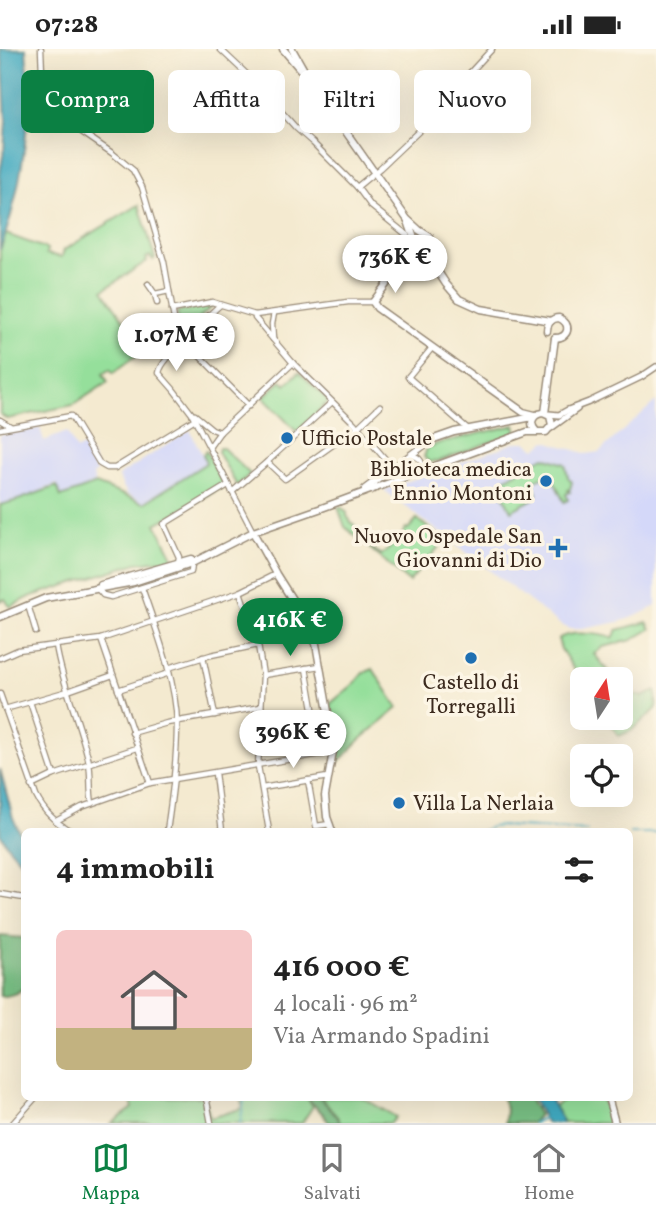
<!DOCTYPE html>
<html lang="it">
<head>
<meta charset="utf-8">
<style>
  :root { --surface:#fff; --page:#f6f6f6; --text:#222; --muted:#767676; --line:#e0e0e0; --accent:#0b8043 }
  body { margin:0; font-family:Vollkorn,serif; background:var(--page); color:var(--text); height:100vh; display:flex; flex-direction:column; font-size:26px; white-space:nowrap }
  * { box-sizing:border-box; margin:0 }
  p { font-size:23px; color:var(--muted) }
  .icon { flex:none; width:38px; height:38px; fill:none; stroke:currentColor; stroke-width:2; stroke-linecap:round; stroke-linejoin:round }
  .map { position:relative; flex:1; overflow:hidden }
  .panel { position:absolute; left:21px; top:779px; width:612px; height:273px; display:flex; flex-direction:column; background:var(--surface); border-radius:10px; box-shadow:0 7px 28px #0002 }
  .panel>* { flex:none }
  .guide { position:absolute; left:21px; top:21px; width:614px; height:63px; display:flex; gap:14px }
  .needle { width:46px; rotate:12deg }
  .controls { position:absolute; left:570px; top:618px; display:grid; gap:14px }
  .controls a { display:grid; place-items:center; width:63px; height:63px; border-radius:10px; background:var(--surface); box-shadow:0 7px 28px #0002; font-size:35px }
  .price { position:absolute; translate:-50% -60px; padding:0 16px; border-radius:24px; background:#fff; color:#222; font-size:23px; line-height:46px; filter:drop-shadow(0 2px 4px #0008) }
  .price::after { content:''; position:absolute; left:50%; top:42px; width:21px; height:16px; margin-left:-10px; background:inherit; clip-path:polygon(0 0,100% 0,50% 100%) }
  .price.selected { background:var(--accent); color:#fff }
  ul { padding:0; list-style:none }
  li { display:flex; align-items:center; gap:21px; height:175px; padding:0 35px }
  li+li { border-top:2px solid var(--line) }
  li span { display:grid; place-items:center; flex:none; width:196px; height:140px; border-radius:10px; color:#555 }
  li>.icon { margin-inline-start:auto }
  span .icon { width:84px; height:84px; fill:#fffc; stroke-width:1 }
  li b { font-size:30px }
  h2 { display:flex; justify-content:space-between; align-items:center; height:84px; padding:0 35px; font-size:30px }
  .pill { padding:0 24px; border-radius:10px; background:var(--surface); box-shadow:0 7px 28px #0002; font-size:24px; line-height:63px }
  .pill.selected { background:var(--accent); color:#fff }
  .status { display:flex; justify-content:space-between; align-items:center; height:49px; padding:0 35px; background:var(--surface); direction:ltr }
  .status svg { height:19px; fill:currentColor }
  .tabs { display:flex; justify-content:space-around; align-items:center; height:98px; border-top:2px solid var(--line); background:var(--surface); font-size:19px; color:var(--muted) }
  .tabs a { display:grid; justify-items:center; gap:4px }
  .tabs .selected { color:var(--accent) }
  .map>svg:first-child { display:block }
  .built { fill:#d4d8f9 }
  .green { fill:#95df9b; stroke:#68845c; stroke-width:2 }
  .forest { fill:#78be83; stroke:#5a7450; stroke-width:2 }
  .water { fill:#40a9c0; stroke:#3e6a6f; stroke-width:2 }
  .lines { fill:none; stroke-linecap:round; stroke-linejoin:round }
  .stream { stroke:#40a9c0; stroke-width:2 }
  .minor-casing { stroke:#988a77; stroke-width:7 }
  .tertiary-casing { stroke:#988a77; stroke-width:8 }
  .secondary-casing { stroke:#988a77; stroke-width:9 }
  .minor { stroke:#fff; stroke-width:4.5 }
  .tertiary { stroke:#fff; stroke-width:5 }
  .secondary { stroke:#fff; stroke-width:6 }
  .poi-dot { fill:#1f6fb2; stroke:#fcf5e5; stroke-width:2.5 }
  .labels { text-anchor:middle; stroke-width:7; stroke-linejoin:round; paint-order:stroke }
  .poi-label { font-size:21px; fill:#3b2a1e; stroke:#fcf5e5; text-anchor:start }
</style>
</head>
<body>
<div class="status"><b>07:28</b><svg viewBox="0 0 49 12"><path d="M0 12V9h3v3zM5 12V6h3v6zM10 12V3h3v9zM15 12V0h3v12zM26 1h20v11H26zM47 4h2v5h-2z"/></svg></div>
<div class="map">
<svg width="656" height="1074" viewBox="0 0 656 1074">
  <rect width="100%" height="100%" fill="#fcf5e5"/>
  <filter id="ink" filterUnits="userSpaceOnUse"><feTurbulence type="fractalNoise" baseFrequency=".0143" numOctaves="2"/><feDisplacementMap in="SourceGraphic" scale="14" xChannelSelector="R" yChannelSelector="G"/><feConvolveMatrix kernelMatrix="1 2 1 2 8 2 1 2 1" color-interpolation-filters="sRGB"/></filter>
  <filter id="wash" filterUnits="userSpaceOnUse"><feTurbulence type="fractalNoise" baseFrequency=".00686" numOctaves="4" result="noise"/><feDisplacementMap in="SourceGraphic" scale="28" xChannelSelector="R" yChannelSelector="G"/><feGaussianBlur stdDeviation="1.57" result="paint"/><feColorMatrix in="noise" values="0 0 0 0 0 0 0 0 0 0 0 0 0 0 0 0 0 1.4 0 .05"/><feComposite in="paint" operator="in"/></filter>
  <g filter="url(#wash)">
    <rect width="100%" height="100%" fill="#f4ead0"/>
    <g class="built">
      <polygon points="656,352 656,557 636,567 619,573 582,580 570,580 561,576 384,441 517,393 526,393 536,400 546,392 587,405 599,403"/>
      <polygon points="40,379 44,392 67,383 76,401 85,396 96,415 94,419 97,423 93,426 95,434 62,448 57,435 18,451 0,456 0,386"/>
      <polygon points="190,381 206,414 144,453 127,445 118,427"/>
    </g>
    <g class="green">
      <polygon points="139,156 155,209 153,211 150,207 146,209 147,212 103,241 144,301 113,324 110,320 103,325 108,333 73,356 7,370 0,365 0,201 6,185 47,200 46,205 62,208 64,201"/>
      <polygon points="213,256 183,285 180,281 177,263"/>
      <polygon points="299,323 329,352 297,383 263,348 281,332 286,336"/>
      <polygon points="515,376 517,383 439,412 429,413 424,408 427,399 439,394"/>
      <polygon points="219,399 223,399 250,425 237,437 218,403"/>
      <polygon points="206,402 224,437 156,475 174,510 137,514 32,547 10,558 5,550 0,552 0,456 18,451 57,437 61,448 96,435 144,454 206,414 203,405"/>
      <polygon points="544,408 565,415 568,428 572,433 570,440 568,441 570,443 566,445 568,451 564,453 550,424 532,433 537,445 532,448 533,450 511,462 499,438 503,431"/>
      <path d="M338,458H341L347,464V467L351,473L360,482L358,488L381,506C389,501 402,487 406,479L408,480L417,470L444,492L409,533L345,478Z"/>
      <path d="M647,573L651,580L632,591L603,598L594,605L608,622L612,630H583V635L561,600L558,590C570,581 599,585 613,589L617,581Z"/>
      <polygon points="373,620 398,659 360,691 335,716 338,690 330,655 354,635 363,624"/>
      <polygon points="621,637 625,639 625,644 631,650 636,646 642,648 656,642 656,660 631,682 619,687 606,669 621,668"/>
      <polygon points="130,1048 205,1048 210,1069 243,1059 240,1048 306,1048 313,1057 302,1074 112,1074 133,1059"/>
      <polygon points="320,1048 361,1048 396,1068 391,1074 340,1074 338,1069"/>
      <polygon points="568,1048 602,1048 609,1074 562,1074 561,1068 554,1057"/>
    </g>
    <g class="forest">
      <path d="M0,887L24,889V938C19,944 8,948 0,947Z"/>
      <polygon points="306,1048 320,1048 338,1069 340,1074 329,1074 324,1066"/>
      <polygon points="502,1048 528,1048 539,1066 532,1074 505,1074 506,1059"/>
    </g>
    <g class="water">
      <path d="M0,0H26C27,17 29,33 29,50C26,101 18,152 0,201V125L4,100L6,72L3,19Z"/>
      <polygon points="0,720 13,769 24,793 24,816 10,800 0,785"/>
      <polygon points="531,1048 549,1048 561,1069 562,1074 546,1074 535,1053"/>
    </g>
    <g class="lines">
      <g class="stream">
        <polyline points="482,782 491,778 502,777 587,782"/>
        <polyline points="630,784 656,784"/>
        <polyline points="240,1074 244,1053 243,1048"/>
        <polyline points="533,1074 545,1068"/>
      </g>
    </g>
  </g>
  <g filter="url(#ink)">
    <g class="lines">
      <g class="minor-casing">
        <g id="minor">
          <path d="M41,0L43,47L47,59L112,104L133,121L142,138L164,213L178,293C175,305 161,312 159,324L173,340L192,365L253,483"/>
          <path d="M220,0L255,33L296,79L313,94L357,138L371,157L407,186C411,197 399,200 395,209V223"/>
          <polyline points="357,138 380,119 440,62 452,43 492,0"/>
          <polyline points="148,235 155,245"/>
          <polyline points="157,254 155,245 169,242"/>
          <polyline points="172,261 212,253 255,266 348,253 373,253"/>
          <polyline points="255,266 255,269 293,314 354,374 393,419 394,427 399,430"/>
          <polyline points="183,290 249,357"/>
          <polyline points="183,290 220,256"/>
          <polyline points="273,290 272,275 274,264"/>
          <polyline points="432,299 408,328 468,380"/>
          <polyline points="195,366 212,380 220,383"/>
          <polyline points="0,371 10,377"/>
          <polyline points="0,380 71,367 100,415 107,419 115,419 195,370"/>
          <polyline points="210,397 220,383 293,314"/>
          <path d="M411,407C421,407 424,415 420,422"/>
          <polyline points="267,413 285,430 358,378 380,357"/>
          <polyline points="232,443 267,413 332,353"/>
          <polyline points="178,514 179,508 164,475 228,436"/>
          <polyline points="97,539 103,546 111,548 191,523 192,514"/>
          <path d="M142,539C156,580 176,631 177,675C177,711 172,747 167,782"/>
          <polyline points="240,543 258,596 263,626 258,717 269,782"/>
          <polyline points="28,556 36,583"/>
          <polyline points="101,590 150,734"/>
          <path d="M56,596C62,635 79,671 88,709C92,724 89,739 92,754"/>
          <polyline points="203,608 215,666"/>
          <polyline points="0,609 18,601 101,590 240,543 276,525"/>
          <polyline points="168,619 211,606 258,596"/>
          <polyline points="306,619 315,671 329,669"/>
          <polyline points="263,626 320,617"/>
          <polyline points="118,641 169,624"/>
          <path d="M0,645L36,747C44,763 56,774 71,782"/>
          <polyline points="30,653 54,726"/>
          <polyline points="5,660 68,642 113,626"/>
          <polyline points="132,684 167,674 261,658"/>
          <polyline points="215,724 222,782"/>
          <polyline points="308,731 316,777 330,775"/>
          <polyline points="31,737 54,726 137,699"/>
          <polyline points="262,739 328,728"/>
          <polyline points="56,772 82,758 150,734 333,703"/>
          <polyline points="0,845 24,849"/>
          <polyline points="205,1048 207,1053 211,1074"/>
          <polyline points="13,1074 36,1048"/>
        </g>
      </g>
      <g class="tertiary-casing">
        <g id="tertiary">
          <polyline points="549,365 559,366 568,361 589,353 641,328 656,318"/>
          <polyline points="551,379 577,360"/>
        </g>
      </g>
      <g class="secondary-casing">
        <g id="secondary">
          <polyline points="283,0 300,20"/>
          <polyline points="292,0 309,30 407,170 419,181 430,188 431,194 429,198 417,201 410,206"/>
          <polyline points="408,172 417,198 429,209 446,235 459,250 481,260 551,272"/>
          <polyline points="415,192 406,209 373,253 377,259 523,363 535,366"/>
          <path d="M547,282C547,274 552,269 559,269C572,275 569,289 555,289"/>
          <polyline points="545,364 555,289"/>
          <polyline points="365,440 431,391 454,383 533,368"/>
          <polyline points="253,483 276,525 305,571 316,595 334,697 325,747 327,768 332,782"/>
          <polyline points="101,536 191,510"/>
          <path d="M0,568L46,549L134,533L177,519L192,514L253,483L319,460L527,383H546L552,376L550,367L543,364C532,365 529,375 536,382"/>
          <polyline points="608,1048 615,1074"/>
        </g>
      </g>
      <use href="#minor" class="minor"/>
      <use href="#tertiary" class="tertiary"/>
      <use href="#secondary" class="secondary"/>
    </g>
  </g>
  <g class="poi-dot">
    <circle cx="287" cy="389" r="7"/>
    <circle cx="546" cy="432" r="7"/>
    <path d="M554.5 488.5h7v7h7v7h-7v7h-7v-7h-7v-7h7z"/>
    <circle cx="471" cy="609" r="7"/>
    <circle cx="399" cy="754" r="7"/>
  </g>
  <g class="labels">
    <g class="poi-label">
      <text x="301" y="396">Ufficio Postale</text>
      <text x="532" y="427" text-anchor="end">Biblioteca medica<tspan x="532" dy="24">Ennio Montoni</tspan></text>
      <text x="542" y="494" text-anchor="end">Nuovo Ospedale San<tspan x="542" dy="24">Giovanni di Dio</tspan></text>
      <text x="471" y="640" text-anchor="middle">Castello di<tspan x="471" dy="24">Torregalli</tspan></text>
      <text x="413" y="761">Villa La Nerlaia</text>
    </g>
  </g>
</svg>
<div class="controls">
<a><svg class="needle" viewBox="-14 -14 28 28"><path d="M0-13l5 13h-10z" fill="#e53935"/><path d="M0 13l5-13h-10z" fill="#767676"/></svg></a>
<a><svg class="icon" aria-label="locate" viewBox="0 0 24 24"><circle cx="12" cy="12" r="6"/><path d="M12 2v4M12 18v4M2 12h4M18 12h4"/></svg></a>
</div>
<b class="price" style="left:395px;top:246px">736K €</b>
<b class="price" style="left:176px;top:324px">1.07M €</b>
<b class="price selected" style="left:290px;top:609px">416K €</b>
<b class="price" style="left:293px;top:721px">396K €</b>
<div class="guide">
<a class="pill selected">Compra</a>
<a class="pill">Affitta</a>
<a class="pill">Filtri</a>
<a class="pill">Nuovo</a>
</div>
<section class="panel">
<h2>4 immobili<svg class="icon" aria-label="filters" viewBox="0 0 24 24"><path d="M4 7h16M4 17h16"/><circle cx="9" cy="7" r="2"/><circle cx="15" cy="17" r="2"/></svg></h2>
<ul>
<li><span style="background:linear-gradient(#f6c9c9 70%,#c2b280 0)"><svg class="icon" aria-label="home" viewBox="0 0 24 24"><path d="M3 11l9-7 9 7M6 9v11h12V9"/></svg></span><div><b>416 000 €</b><p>4 locali · 96 m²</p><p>Via Armando Spadini</p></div></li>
</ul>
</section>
</div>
<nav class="tabs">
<a class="selected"><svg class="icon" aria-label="map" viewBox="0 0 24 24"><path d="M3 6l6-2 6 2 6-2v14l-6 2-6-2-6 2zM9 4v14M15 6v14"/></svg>Mappa</a>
<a><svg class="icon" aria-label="saved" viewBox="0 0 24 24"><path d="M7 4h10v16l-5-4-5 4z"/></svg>Salvati</a>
<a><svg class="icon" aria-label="home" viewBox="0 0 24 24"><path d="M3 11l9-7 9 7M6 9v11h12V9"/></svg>Home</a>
</nav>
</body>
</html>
